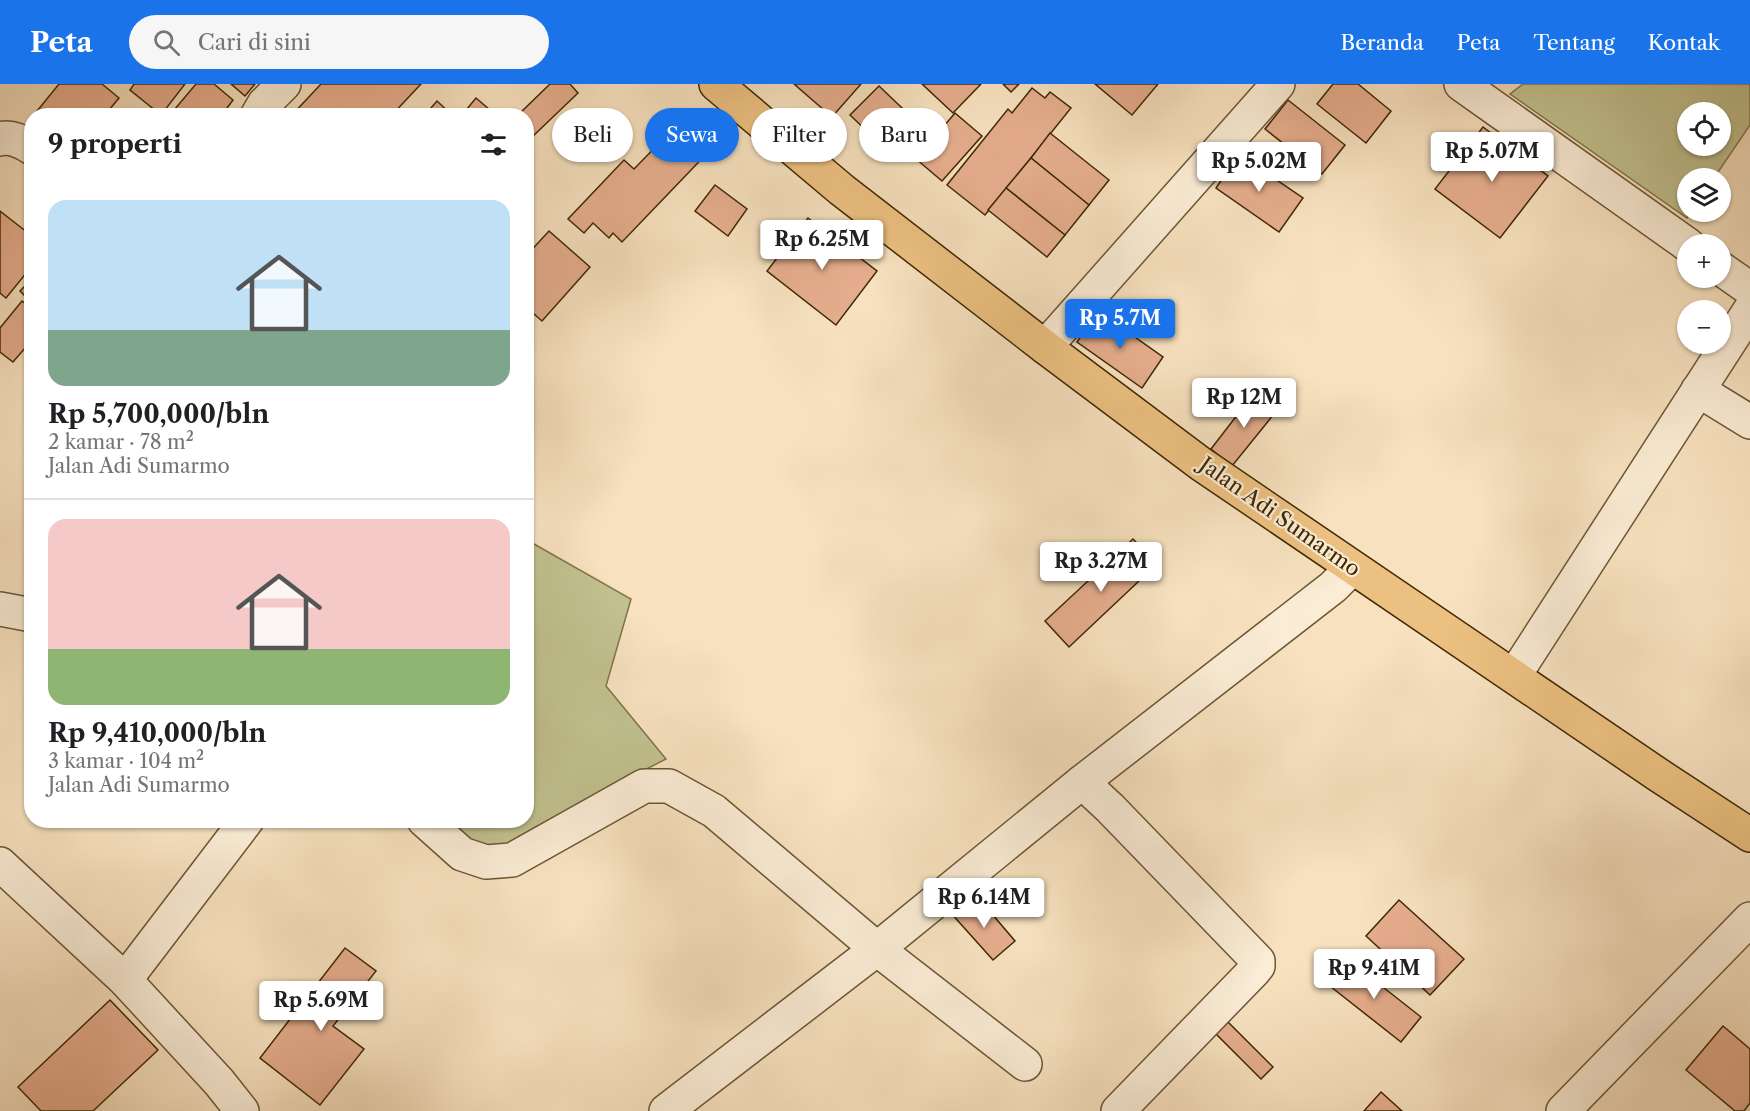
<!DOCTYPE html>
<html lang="id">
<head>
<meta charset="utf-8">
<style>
  :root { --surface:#fff; --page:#f6f6f6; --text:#202124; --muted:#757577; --line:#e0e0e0; --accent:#1a73e8 }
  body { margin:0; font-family:"Libre Caslon Text",serif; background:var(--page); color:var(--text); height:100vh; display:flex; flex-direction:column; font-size:22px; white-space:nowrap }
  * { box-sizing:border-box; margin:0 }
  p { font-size:20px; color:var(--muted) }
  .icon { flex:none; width:33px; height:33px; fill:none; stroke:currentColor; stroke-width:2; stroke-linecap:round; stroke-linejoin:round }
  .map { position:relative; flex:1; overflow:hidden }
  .side { position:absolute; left:24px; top:24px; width:510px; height:720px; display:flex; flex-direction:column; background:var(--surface); border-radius:24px; box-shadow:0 2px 4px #0004 }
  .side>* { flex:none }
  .banner { position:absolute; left:552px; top:24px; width:570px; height:54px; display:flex; gap:12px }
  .fabs { position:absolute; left:1677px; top:18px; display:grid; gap:12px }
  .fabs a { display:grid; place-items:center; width:54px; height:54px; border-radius:50%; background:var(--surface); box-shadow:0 2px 4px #0004; font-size:30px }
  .price { position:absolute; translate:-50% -51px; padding:0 14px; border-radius:6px; background:#fff; color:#222; font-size:20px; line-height:39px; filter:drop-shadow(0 2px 3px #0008) }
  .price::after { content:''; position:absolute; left:50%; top:36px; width:18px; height:14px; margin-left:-9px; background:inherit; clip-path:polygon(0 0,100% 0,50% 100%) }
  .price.active { background:var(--accent); color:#fff }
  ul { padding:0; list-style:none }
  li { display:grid; align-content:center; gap:12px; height:318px; padding:0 24px }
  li+li { border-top:2px solid var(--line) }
  li span { display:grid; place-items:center; height:186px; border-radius:18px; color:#555 }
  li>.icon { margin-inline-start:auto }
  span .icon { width:108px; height:108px; fill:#fffc; stroke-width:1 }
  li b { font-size:26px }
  h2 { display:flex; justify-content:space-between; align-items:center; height:72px; padding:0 24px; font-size:26px }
  .tag { padding:0 21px; border-radius:27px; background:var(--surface); box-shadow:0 2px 4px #0004; font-size:21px; line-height:54px }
  .tag.active { background:var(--accent); color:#fff }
  header { display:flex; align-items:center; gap:36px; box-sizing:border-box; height:84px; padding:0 30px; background:var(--accent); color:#fff }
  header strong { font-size:28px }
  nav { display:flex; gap:33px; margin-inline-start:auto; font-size:21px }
  .search { width:420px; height:54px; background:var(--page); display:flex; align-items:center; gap:15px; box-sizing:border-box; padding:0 21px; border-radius:33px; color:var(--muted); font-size:22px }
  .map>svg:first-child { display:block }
  .green { fill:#c1c18f; stroke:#807449; stroke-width:1.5; fill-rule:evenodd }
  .building { fill:#e5ad8d; stroke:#3e2803; stroke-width:1.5 }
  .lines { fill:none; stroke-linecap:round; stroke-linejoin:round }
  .minor-casing { stroke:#6c5632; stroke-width:36 }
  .major-casing { stroke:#3e2803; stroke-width:36 }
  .minor { stroke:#faecd5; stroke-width:33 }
  .major { stroke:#ecc080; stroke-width:33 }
  .labels { text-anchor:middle; stroke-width:4.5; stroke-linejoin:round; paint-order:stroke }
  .street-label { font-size:21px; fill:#3e2803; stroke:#faecd5 }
</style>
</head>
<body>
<header>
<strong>Peta</strong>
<div class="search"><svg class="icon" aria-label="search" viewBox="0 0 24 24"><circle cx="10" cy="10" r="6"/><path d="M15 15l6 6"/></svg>Cari di sini</div>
<nav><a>Beranda</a><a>Peta</a><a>Tentang</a><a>Kontak</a></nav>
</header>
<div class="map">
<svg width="1750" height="1027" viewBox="0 0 1750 1027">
  <rect width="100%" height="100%" fill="#f7e1bf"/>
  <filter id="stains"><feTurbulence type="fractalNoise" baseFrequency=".00333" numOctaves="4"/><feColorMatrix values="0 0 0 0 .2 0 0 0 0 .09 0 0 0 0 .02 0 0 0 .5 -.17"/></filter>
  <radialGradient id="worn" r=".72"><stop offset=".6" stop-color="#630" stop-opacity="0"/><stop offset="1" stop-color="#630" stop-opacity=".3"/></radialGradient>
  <g class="green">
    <path d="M1523,0H1750V41L1714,94H1688V128H1691L1687,134L1510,10ZM1688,28H1720V62H1688Z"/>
    <polygon points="527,456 631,515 606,602 666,675 621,698 505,762 484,763 469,754 448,737 526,736"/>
  </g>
  <g class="building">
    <polygon points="59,0 102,0 119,14 104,32 33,32"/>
    <polygon points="134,0 185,0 161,31 130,6"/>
    <polygon points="196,0 214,0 233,16 221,32 169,32"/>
    <polygon points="231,0 255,0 245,12"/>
    <polygon points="321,0 421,0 391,32 291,32"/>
    <polygon points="550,0 570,0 578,9 531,54 526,50 526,32 517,32"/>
    <polygon points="794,0 861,0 832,33"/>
    <polygon points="922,0 981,0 953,29"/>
    <polygon points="1003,0 1019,0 1011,8"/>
    <polygon points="1095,0 1158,0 1132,31"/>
    <polygon points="1333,0 1358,0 1391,27 1366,59 1317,20"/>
    <polygon points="879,2 922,43 893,72 850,31"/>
    <polygon points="1032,4 1045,14 1050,8 1071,24 985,131 947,101 1008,25 1012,29"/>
    <polygon points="476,14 497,32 461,32"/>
    <polygon points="1288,16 1345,61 1322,90 1265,45"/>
    <polygon points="437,17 453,32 424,32"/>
    <polygon points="955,29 982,52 942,97 916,75"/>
    <polygon points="693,39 715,61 622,158 613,149 609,154 593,139 584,149 568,135 624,76 634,85 672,46 679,54"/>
    <polygon points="1483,43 1548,92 1500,154 1435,105"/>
    <polygon points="1050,49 1109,96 1089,121 1031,74"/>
    <polygon points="1239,70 1303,114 1279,148 1216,104"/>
    <polygon points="1031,74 1089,121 1065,151 1006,104"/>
    <polygon points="715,101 747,125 728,152 695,127"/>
    <polygon points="1006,104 1065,151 1047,173 988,126"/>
    <polygon points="0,127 32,152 32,182 6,214 0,209"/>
    <polygon points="808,134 877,187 836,241 767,187"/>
    <polygon points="549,147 590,183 542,237 526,223 526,172"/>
    <polygon points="32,195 32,219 20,207"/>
    <polygon points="22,217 32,225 32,256 13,278 0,268 0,244"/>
    <polygon points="1098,227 1163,273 1142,304 1077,258"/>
    <polygon points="1255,308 1278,325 1232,382 1211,365"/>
    <polygon points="1133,455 1157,480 1069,563 1045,537"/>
    <polygon points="1399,816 1464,875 1430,911 1366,852"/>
    <polygon points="981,817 1015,857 993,876 950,828"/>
    <polygon points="345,864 376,887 333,942 364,965 320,1021 260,974"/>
    <polygon points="1346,874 1421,933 1401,958 1326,899"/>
    <polygon points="110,916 158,966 93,1027 41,1027 18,1003"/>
    <polygon points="1228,938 1273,983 1261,995 1216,950"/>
    <polygon points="1723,942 1750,965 1750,1019 1744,1027 1735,1027 1686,986"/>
    <polygon points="1381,1008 1402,1027 1364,1027"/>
  </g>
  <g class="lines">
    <g class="minor-casing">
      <g id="minor">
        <polyline points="1461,0 1688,161"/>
        <polyline points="257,32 264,20 284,0"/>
        <path d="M0,55C10,52 23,58 32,64"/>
        <polyline points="1720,184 1750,205"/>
        <polyline points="1045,263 1278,0"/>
        <polyline points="1698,306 1750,338"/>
        <polyline points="0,525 32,531"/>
        <polyline points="1514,592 1750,226"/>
        <polyline points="1082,698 1110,724 1258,877 1258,882 1254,887 1118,1027"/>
        <polyline points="424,736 462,770 486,778 512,776 644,702 669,702 714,727 877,865 1025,980"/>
        <polyline points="0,780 125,896 219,998 242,1027"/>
        <polyline points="125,896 247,736"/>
        <polyline points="666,1027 877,865 1082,698 1333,503 1352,484"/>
        <polyline points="1563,1027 1750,835"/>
      </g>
    </g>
    <g class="major-casing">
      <polyline id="major" points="716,0 842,106 1045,263 1201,380 1657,690 1750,751"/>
    </g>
    <use href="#minor" class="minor"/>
    <use href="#major" class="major"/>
  </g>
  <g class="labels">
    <g class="street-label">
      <text transform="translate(1280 433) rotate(35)" y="7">Jalan Adi Sumarmo</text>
    </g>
  </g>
  <rect width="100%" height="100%" filter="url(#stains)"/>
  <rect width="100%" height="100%" fill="url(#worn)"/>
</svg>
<div class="fabs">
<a><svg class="icon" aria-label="locate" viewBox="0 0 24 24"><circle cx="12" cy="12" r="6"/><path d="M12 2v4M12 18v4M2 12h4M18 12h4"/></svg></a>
<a><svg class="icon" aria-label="layers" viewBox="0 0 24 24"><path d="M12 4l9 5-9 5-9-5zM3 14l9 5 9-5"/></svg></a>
<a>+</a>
<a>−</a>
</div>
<b class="price" style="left:1492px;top:99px">Rp 5.07M</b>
<b class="price" style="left:1259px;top:109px">Rp 5.02M</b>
<b class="price" style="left:822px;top:187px">Rp 6.25M</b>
<b class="price active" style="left:1120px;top:266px">Rp 5.7M</b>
<b class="price" style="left:1244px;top:345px">Rp 12M</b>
<b class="price" style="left:1101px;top:509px">Rp 3.27M</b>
<b class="price" style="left:984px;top:845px">Rp 6.14M</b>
<b class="price" style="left:1374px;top:916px">Rp 9.41M</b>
<b class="price" style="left:321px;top:948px">Rp 5.69M</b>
<div class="banner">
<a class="tag">Beli</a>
<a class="tag active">Sewa</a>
<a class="tag">Filter</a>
<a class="tag">Baru</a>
</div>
<section class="side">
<h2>9 properti<svg class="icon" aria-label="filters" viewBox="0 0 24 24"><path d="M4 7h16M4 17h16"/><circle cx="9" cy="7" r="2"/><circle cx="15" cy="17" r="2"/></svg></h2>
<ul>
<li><span style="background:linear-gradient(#bfe0f5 70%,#7fa58c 0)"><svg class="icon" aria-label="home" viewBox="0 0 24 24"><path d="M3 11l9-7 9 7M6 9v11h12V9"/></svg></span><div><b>Rp 5,700,000/bln</b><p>2 kamar · 78 m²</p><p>Jalan Adi Sumarmo</p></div></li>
<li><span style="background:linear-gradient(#f6c9c9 70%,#8fb573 0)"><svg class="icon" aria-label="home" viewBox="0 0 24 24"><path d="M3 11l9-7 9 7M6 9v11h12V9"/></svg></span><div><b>Rp 9,410,000/bln</b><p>3 kamar · 104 m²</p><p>Jalan Adi Sumarmo</p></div></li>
</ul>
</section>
</div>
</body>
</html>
